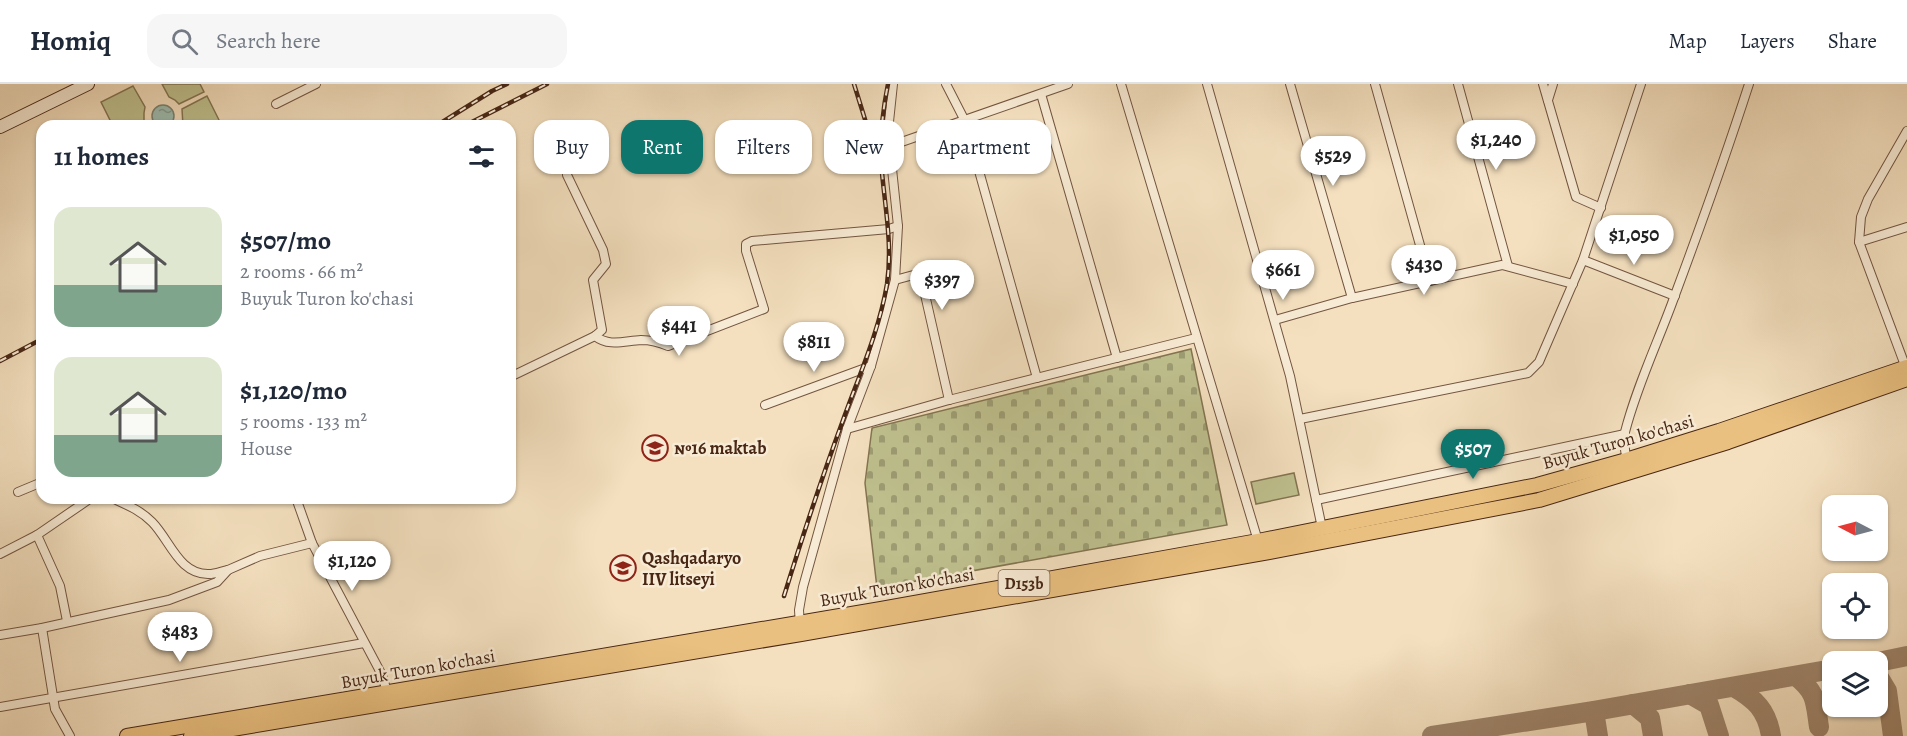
<!DOCTYPE html>
<html lang="en">
<head>
<meta charset="utf-8">
<style>
  :root { --surface:#fff; --page:#f6f6f7; --text:#1f2937; --muted:#747a83; --line:#e0e1e3; --accent:#0f766e }
  body { margin:0; font-family:Alegreya,serif; background:var(--page); color:var(--text); height:100vh; display:flex; flex-direction:column; font-size:22px; white-space:nowrap }
  * { box-sizing:border-box; margin:0 }
  p { font-size:20px; color:var(--muted) }
  .icon { flex:none; width:33px; height:33px; fill:none; stroke:currentColor; stroke-width:2; stroke-linecap:round; stroke-linejoin:round }
  .map { position:relative; flex:1; overflow:hidden }
  .side { position:absolute; left:36px; top:36px; width:480px; height:384px; display:flex; flex-direction:column; background:var(--surface); border-radius:18px; box-shadow:0 2px 4px #0004 }
  .side>* { flex:none }
  .banner { position:absolute; left:534px; top:36px; width:570px; height:54px; display:flex; gap:12px }
  .needle { width:39px; rotate:276deg }
  .buttons { position:absolute; left:1822px; top:411px; display:grid; gap:12px }
  .buttons a { display:grid; place-items:center; width:66px; height:66px; border-radius:12px; background:var(--surface); box-shadow:0 2px 4px #0004; font-size:30px }
  .price { position:absolute; translate:-50% -51px; padding:0 14px; border-radius:21px; background:#fff; color:#222; font-size:20px; line-height:39px; filter:drop-shadow(0 2px 3px #0008) }
  .price::after { content:''; position:absolute; left:50%; top:36px; width:18px; height:14px; margin-left:-9px; background:inherit; clip-path:polygon(0 0,100% 0,50% 100%) }
  .price.current { background:var(--accent); color:#fff }
  ul { padding:0; list-style:none }
  li { display:flex; align-items:center; gap:18px; height:150px; padding:0 18px }
  li span { display:grid; place-items:center; flex:none; width:168px; height:120px; border-radius:18px; color:#555 }
  li>.icon { margin-inline-start:auto }
  span .icon { width:72px; height:72px; fill:#fffc; stroke-width:1 }
  li b { font-size:26px }
  h2 { display:flex; justify-content:space-between; align-items:center; height:72px; padding:0 18px; font-size:26px }
  .pill { padding:0 21px; border-radius:18px; background:var(--surface); box-shadow:0 2px 4px #0004; font-size:21px; line-height:54px }
  .pill.current { background:var(--accent); color:#fff }
  header { display:flex; align-items:center; gap:36px; box-sizing:border-box; height:84px; padding:0 30px; background:var(--surface); border-bottom:2px solid var(--line) }
  header strong { font-size:28px }
  nav { display:flex; gap:33px; margin-inline-start:auto; font-size:21px }
  .search { width:420px; height:54px; background:var(--page); display:flex; align-items:center; gap:15px; box-sizing:border-box; padding:0 21px; border-radius:18px; color:var(--muted); font-size:22px }
  .map>svg:first-child { display:block }
  .green { fill:#bfc18f; stroke:#847452; stroke-width:1.5 }
  .cemetery { fill:url(#cemetery-stones); stroke:#847452; stroke-width:1.5 }
  .water { fill:url(#water-ripples); stroke:#7a8173; stroke-width:1.5 }
  .lines { fill:none; stroke-linecap:round; stroke-linejoin:round }
  .taxiway { stroke:#9e846a; stroke-width:20 }
  .street-casing { stroke:#735540; stroke-width:10 }
  .secondary-casing { stroke:#482715; stroke-width:14 }
  .primary-casing { stroke:#482715; stroke-width:16 }
  .street { stroke:#f8ebd5; stroke-width:8 }
  .secondary { stroke:#f8ebd5; stroke-width:12 }
  .primary { stroke:#eac080; stroke-width:14 }
  .rail-casing { stroke:#482715; stroke-width:4.5 }
  .rail { stroke:#f8ebd5; stroke-width:2; stroke-dasharray:7; stroke-linecap:butt }
  .labels { text-anchor:middle; stroke-width:5; stroke-linejoin:round; paint-order:stroke }
  .shield { fill:#f8ebd5; stroke:#7d624f; stroke-width:1.5 }
  .shield-label { font-size:16px; font-weight:bold; fill:#482715 }
  .street-label { font-size:18px; fill:#482715; stroke:#f8ebd5 }
  .poi-label { font-size:18px; font-weight:bold; fill:#482715; stroke:#f8ebd5; text-anchor:start }
</style>
</head>
<body>
<header>
<strong>Homiq</strong>
<div class="search"><svg class="icon" aria-label="search" viewBox="0 0 24 24"><circle cx="10" cy="10" r="6"/><path d="M15 15l6 6"/></svg>Search here</div>
<nav><a>Map</a><a>Layers</a><a>Share</a></nav>
</header>
<div class="map">
<svg width="1907" height="652" viewBox="0 0 1907 652">
  <defs>
    <pattern id="cemetery-stones" width="16" height="16" patternUnits="userSpaceOnUse" patternTransform="scale(1.5)"><rect width="16" height="16" fill="#bfc18f"/><path d="M2 7V4a2 2 0 0 1 4 0v3zM10 15v-3a2 2 0 0 1 4 0v3z" fill="#9d9d74"/></pattern>
    <pattern id="water-ripples" width="26" height="14" patternUnits="userSpaceOnUse" patternTransform="scale(1.5)"><rect width="26" height="14" fill="#9cbdb1"/><path d="M2 4q2-2 4 0t4 0M15 11q2-2 4 0t4 0" fill="none" stroke="#819a8f"/></pattern>
  </defs>
  <rect width="100%" height="100%" fill="#f4e0bf"/>
  <filter id="stains"><feTurbulence type="fractalNoise" baseFrequency=".00333" numOctaves="4"/><feColorMatrix values="0 0 0 0 .2 0 0 0 0 .09 0 0 0 0 .02 0 0 0 .5 -.17"/></filter>
  <radialGradient id="worn" r=".72"><stop offset=".6" stop-color="#630" stop-opacity="0"/><stop offset="1" stop-color="#630" stop-opacity=".3"/></radialGradient>
  <g class="green">
    <polygon points="162,0 200,0 204,8 179,20 175,16 169,13"/>
    <polygon points="133,2 145,23 144,29 144,37 134,42 113,42 101,18"/>
    <polygon points="207,12 221,40 216,42 183,42 182,25"/>
    <polygon points="1294,389 1299,411 1256,420 1251,398"/>
  </g>
  <polygon class="cemetery" points="1191,265 1227,441 877,504 865,399 872,344"/>
  <circle class="water" cx="163" cy="32" r="11"/>
  <g class="lines">
    <g class="taxiway">
      <polyline points="1878,578 1907,572"/>
      <path d="M1796,592C1817,609 1815,617 1819,643"/>
      <polyline points="1878,592 1887,607 1893,652"/>
      <path d="M1734,603C1755,615 1767,626 1771,652"/>
      <polyline points="1690,610 1709,621 1719,652"/>
      <polyline points="1633,620 1650,634 1653,652"/>
      <polyline points="1594,627 1598,652"/>
      <polyline points="1432,652 1594,627 1833,585"/>
    </g>
    <g class="street-casing">
      <g id="street">
        <polyline points="946,0 965,37 1037,294"/>
        <polyline points="1121,0 1258,457"/>
        <polyline points="1207,0 1290,292 1322,444"/>
        <polyline points="1290,0 1352,214"/>
        <polyline points="1375,0 1430,197"/>
        <polyline points="1458,0 1508,182"/>
        <polyline points="1543,0 1576,113 1601,124"/>
        <polyline points="1041,10 1117,274"/>
        <polyline points="1548,16 1553,0"/>
        <polyline points="276,20 316,0"/>
        <polyline points="890,62 1068,0"/>
        <polyline points="1859,158 1907,143"/>
        <polyline points="1583,176 1675,212"/>
        <polyline points="895,196 917,190 921,193 949,316"/>
        <polyline points="1275,236 1352,214 1502,181 1573,200"/>
        <path d="M595,252C609,263 624,257 641,256C651,256 659,258 668,262L764,225L746,167V160L752,157L889,145L898,142"/>
        <polyline points="1906,284 1859,158 1861,133 1868,115 1907,47"/>
        <polyline points="510,293 595,252 602,246 593,196 606,180 603,166 567,91"/>
        <polyline points="765,321 871,282"/>
        <polyline points="1300,335 1528,289 1539,278 1583,176 1641,0"/>
        <polyline points="847,345 949,316 1196,254"/>
        <path d="M1628,380C1625,369 1623,359 1625,348C1637,301 1659,256 1675,211C1701,141 1726,71 1749,0"/>
        <polyline points="18,408 42,398"/>
        <path d="M112,414C127,421 140,426 152,438C170,456 179,491 209,490C215,490 222,487 228,486"/>
        <polyline points="296,414 312,459 382,591 387,608"/>
        <polyline points="1316,416 1625,350"/>
        <polyline points="37,451 60,502 67,537"/>
        <polyline points="0,470 37,451 91,414"/>
        <polyline points="800,542 799,526 803,503 847,345 871,282 895,196 898,142 888,47 893,0"/>
        <polyline points="42,544 55,625 70,652"/>
        <polyline points="0,551 42,544 169,516 217,498 228,486 260,472 312,459"/>
        <polyline points="0,623 364,559"/>
      </g>
    </g>
    <g class="secondary-casing">
      <polyline id="secondary" points="0,43 88,0"/>
    </g>
    <g class="primary-casing">
      <g id="primary">
        <polyline points="127,652 881,525 1258,457 1537,401 1623,377 1719,347 1907,283"/>
        <polyline points="191,652 801,550 1269,468 1539,416 1728,358 1907,295"/>
      </g>
    </g>
    <use href="#street" class="street"/>
    <use href="#secondary" class="secondary"/>
    <use href="#primary" class="primary"/>
    <g class="rail-casing">
      <g id="rail">
        <polyline points="854,0 877,74"/>
        <polyline points="436,42 492,7 507,0"/>
        <polyline points="464,42 547,0"/>
        <polyline points="0,277 42,255"/>
        <path d="M784,512C802,454 821,396 842,339C858,294 879,248 887,200C893,158 884,119 881,77C880,51 883,25 888,0"/>
      </g>
    </g>
    <use href="#rail" class="rail"/>
  </g>
  <defs>
    <g id="school-ring" transform="scale(1.35)"><circle r="9.5" fill="#f8ebd5" stroke="#8f2418" stroke-width="1.5"/><path d="M0-5L7-2L0 1L-7-2ZM-4 1L0 2.5L4 1V4Q0 6-4 4Z" fill="#8f2418"/></g>
    <g id="university-ring" transform="scale(1.35)"><circle r="9.5" fill="#f8ebd5" stroke="#8f2418" stroke-width="1.5"/><path d="M0-5L7-2L0 1L-7-2ZM-4 1L0 2.5L4 1V4Q0 6-4 4Z" fill="#8f2418"/></g>
  </defs>
  <g fill-rule="evenodd">
    <use href="#school-ring" x="655" y="364"/>
    <use href="#university-ring" x="623" y="484"/>
  </g>
  <g class="labels">
    <rect class="shield" x="998.5" y="486" width="51" height="26" rx="4.5"/>
    <g class="shield-label">
      <text x="1024" y="505">D153b</text>
    </g>
    <g class="street-label">
      <text transform="translate(1618 358) rotate(-16)" y="6">Buyuk Turon ko'chasi</text>
      <text transform="translate(897 503) rotate(-10)" y="6">Buyuk Turon ko'chasi</text>
      <text transform="translate(418 585) rotate(-10)" y="6">Buyuk Turon ko'chasi</text>
    </g>
    <g class="poi-label">
      <text x="674" y="370">№16 maktab</text>
      <text x="642" y="480">Qashqadaryo<tspan x="642" dy="21">IIV litseyi</tspan></text>
    </g>
  </g>
  <rect width="100%" height="100%" filter="url(#stains)"/>
  <rect width="100%" height="100%" fill="url(#worn)"/>
</svg>
<div class="buttons">
<a><svg class="needle" viewBox="-14 -14 28 28"><path d="M0-13l5 13h-10z" fill="#e53935"/><path d="M0 13l5-13h-10z" fill="#747a83"/></svg></a>
<a><svg class="icon" aria-label="locate" viewBox="0 0 24 24"><circle cx="12" cy="12" r="6"/><path d="M12 2v4M12 18v4M2 12h4M18 12h4"/></svg></a>
<a><svg class="icon" aria-label="layers" viewBox="0 0 24 24"><path d="M12 4l9 5-9 5-9-5zM3 14l9 5 9-5"/></svg></a>
</div>
<b class="price" style="left:1496px;top:87px">$1,240</b>
<b class="price" style="left:1333px;top:103px">$529</b>
<b class="price" style="left:1634px;top:182px">$1,050</b>
<b class="price" style="left:1424px;top:212px">$430</b>
<b class="price" style="left:1283px;top:217px">$661</b>
<b class="price" style="left:942px;top:227px">$397</b>
<b class="price" style="left:679px;top:273px">$441</b>
<b class="price" style="left:814px;top:289px">$811</b>
<b class="price current" style="left:1473px;top:396px">$507</b>
<b class="price" style="left:352px;top:508px">$1,120</b>
<b class="price" style="left:180px;top:579px">$483</b>
<div class="banner">
<a class="pill">Buy</a>
<a class="pill current">Rent</a>
<a class="pill">Filters</a>
<a class="pill">New</a>
<a class="pill">Apartment</a>
</div>
<section class="side">
<h2>11 homes<svg class="icon" aria-label="filters" viewBox="0 0 24 24"><path d="M4 7h16M4 17h16"/><circle cx="9" cy="7" r="2"/><circle cx="15" cy="17" r="2"/></svg></h2>
<ul>
<li><span style="background:linear-gradient(#dfe7d0 65%,#7fa58c 0)"><svg class="icon" aria-label="home" viewBox="0 0 24 24"><path d="M3 11l9-7 9 7M6 9v11h12V9"/></svg></span><div><b>$507/mo</b><p>2 rooms · 66 m²</p><p>Buyuk Turon ko'chasi</p></div></li>
<li><span style="background:linear-gradient(#dfe7d0 65%,#7fa58c 0)"><svg class="icon" aria-label="home" viewBox="0 0 24 24"><path d="M3 11l9-7 9 7M6 9v11h12V9"/></svg></span><div><b>$1,120/mo</b><p>5 rooms · 133 m²</p><p>House</p></div></li>
</ul>
</section>
</div>
</body>
</html>
